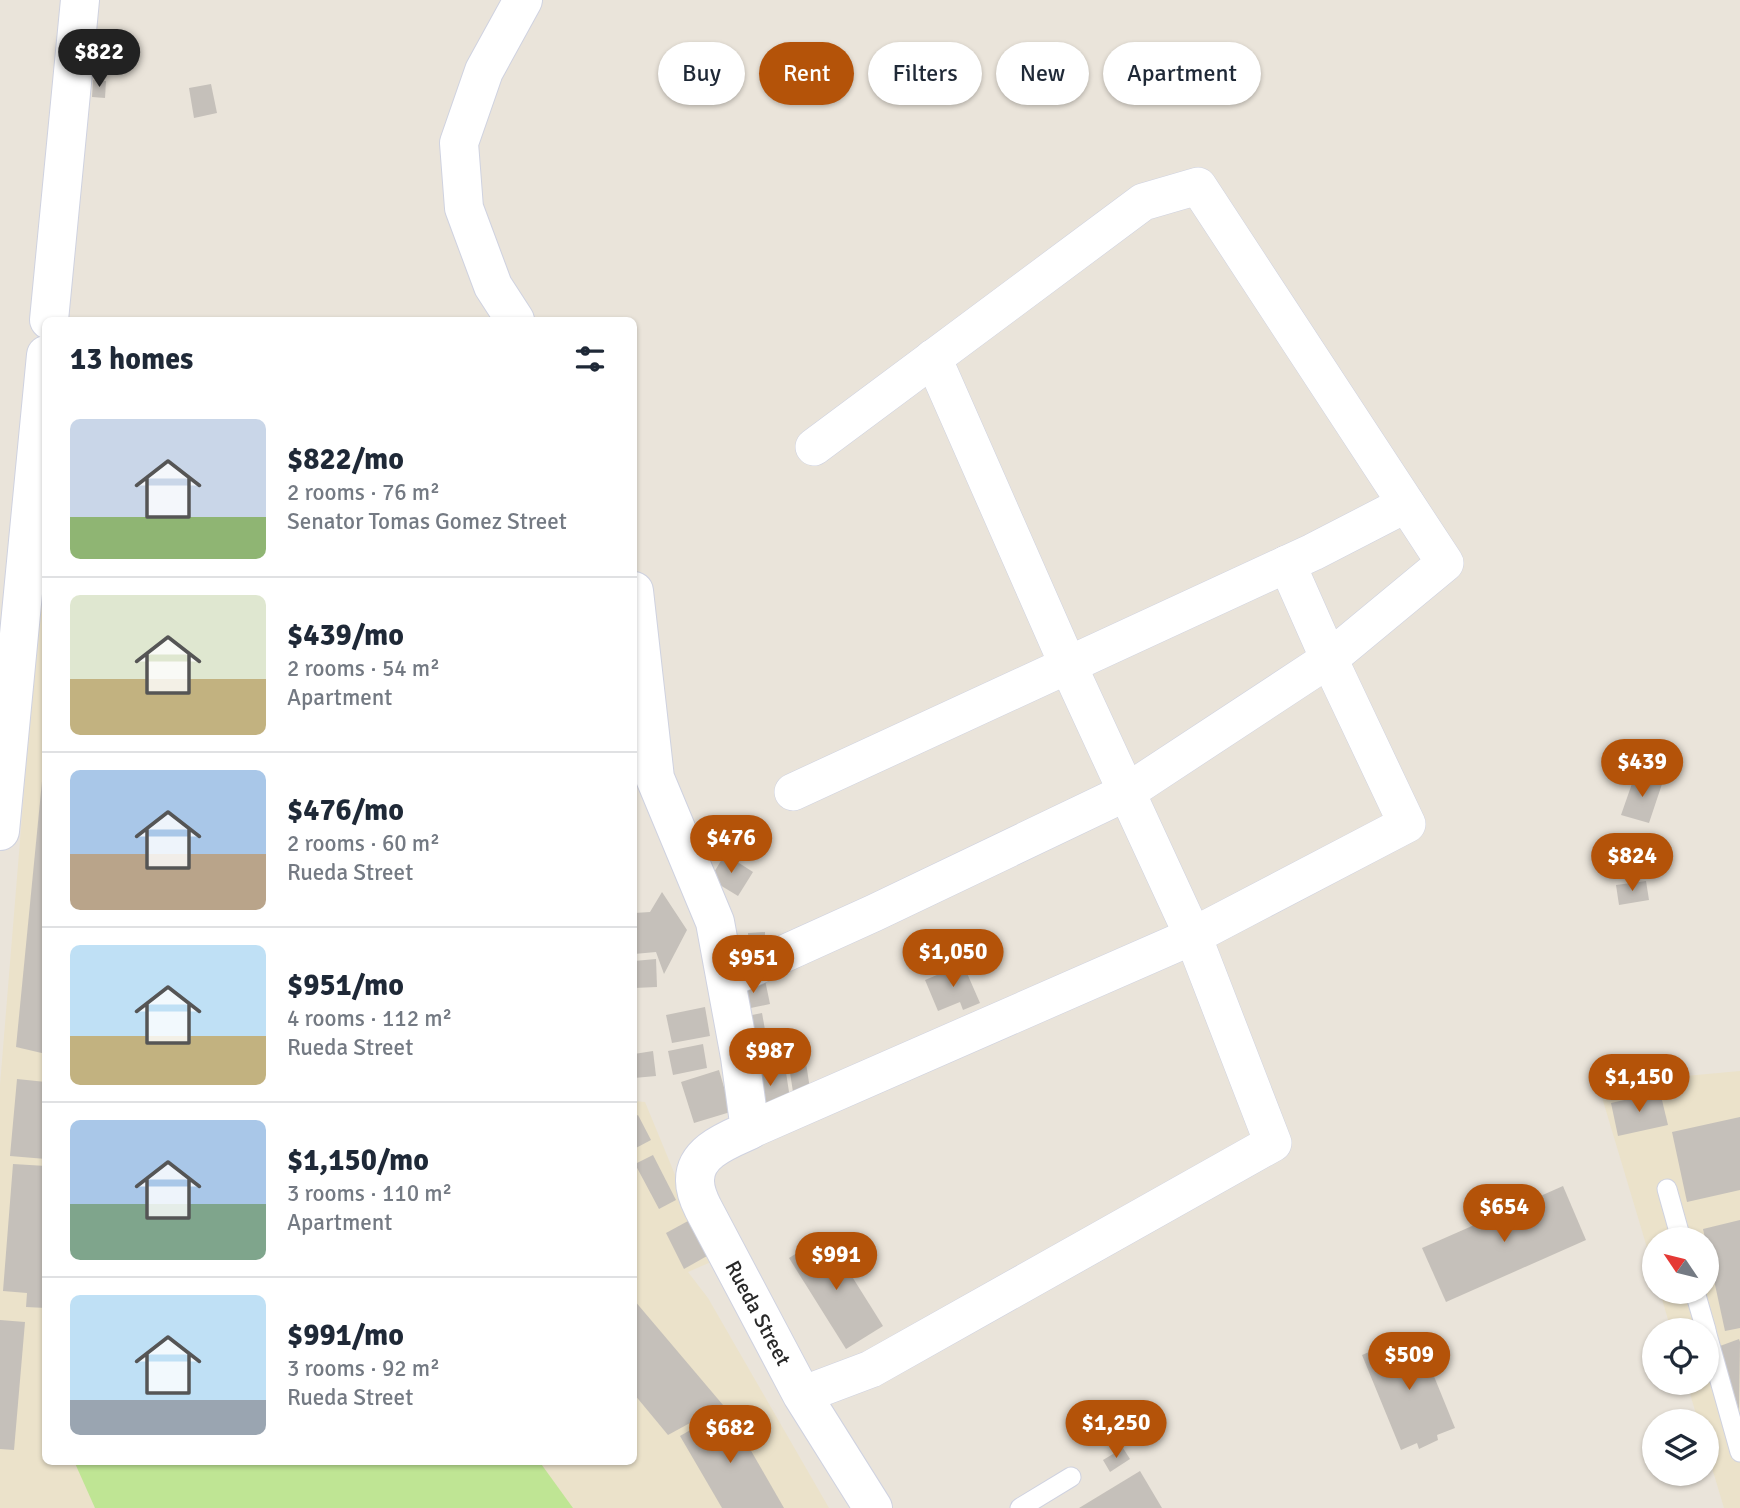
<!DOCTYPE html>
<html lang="en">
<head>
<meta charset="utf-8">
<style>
  :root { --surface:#fff; --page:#f2f2f3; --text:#1f2937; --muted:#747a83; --line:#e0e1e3; --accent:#b45309 }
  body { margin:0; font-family:Signika,sans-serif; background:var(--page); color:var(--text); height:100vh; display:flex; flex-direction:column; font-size:26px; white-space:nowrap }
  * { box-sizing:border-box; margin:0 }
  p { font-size:23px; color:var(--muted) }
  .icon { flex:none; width:38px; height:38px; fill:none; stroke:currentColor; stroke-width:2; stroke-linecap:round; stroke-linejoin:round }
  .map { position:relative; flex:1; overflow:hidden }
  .panel { position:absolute; left:42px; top:317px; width:595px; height:1148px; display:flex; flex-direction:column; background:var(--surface); border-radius:10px; box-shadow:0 2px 5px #0004 }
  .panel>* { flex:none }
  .guide { position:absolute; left:658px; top:42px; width:665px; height:63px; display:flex; gap:14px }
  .needle { width:46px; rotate:305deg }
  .fabs { position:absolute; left:1642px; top:1227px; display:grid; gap:14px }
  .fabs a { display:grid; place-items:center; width:77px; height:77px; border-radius:50%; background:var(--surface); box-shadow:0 2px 5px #0004; font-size:35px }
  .price { position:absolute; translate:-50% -60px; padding:0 16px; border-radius:24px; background:var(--accent); color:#fff; font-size:23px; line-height:46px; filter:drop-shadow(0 2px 4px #0008) }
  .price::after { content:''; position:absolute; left:50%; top:42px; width:21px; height:16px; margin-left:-10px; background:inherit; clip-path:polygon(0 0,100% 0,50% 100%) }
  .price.active { background:#222; color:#fff }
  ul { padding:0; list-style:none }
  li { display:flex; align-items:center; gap:21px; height:175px; padding:0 28px }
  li+li { border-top:2px solid var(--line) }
  li span { display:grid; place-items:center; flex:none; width:196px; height:140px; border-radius:10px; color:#555 }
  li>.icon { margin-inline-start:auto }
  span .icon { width:84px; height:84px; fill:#fffc; stroke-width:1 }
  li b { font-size:30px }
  h2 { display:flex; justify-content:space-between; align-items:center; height:84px; padding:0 28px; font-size:30px }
  .chip { padding:0 24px; border-radius:32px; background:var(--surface); box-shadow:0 2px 5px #0004; font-size:24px; line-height:63px }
  .chip.active { background:var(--accent); color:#fff }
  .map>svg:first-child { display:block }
  .education { fill:#ebe2ca }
  .pitch { fill:#bfe594 }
  .building { fill:#c5c0ba }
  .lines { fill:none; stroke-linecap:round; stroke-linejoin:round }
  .service-casing { stroke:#cfd2e0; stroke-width:21 }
  .minor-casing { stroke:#cfd2e0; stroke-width:38 }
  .tertiary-casing { stroke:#cfd2e0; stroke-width:40 }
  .secondary-casing { stroke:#cfd2e0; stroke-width:40 }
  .service { stroke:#fff; stroke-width:19 }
  .minor { stroke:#fff; stroke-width:37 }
  .tertiary { stroke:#fff; stroke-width:38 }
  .secondary { stroke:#fff; stroke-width:38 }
  .labels { text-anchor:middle; stroke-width:5; stroke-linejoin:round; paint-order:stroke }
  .street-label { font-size:21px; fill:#282828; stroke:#fff }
</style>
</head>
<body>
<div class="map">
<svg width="1740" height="1508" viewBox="0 0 1740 1508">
  <rect width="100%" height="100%" fill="#eae4da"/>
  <g class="education">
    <polygon points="43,560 45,560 46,1461 634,1461 634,1101 645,1102 711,1262 688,1272 708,1298 829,1508 0,1508 0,1085"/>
    <polygon points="1740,1071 1740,1508 1724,1508 1706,1448 1706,1421 1698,1421 1687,1383 1706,1382 1706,1330 1671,1330 1660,1292 1706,1292 1706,1239 1654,1239 1654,1271 1598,1084"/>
  </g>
  <polygon class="pitch" points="74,1461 539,1461 573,1508 95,1508"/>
  <g class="building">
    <polygon points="93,80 106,81 105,98 92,97"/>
    <polygon points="211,84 217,113 194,118 189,88"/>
    <polygon points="44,761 46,762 46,1054 16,1047"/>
    <polygon points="1635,775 1662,784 1649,823 1621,815"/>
    <polygon points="1628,838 1650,842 1645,871 1624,868"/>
    <polygon points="725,854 753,872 738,896 710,879"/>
    <polygon points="1646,881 1649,900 1619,905 1616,885"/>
    <polygon points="662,892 687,930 664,974 656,952 634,954 634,913 650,912"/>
    <polygon points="765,932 765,954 749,954 748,933"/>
    <polygon points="656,959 657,987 634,988 634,961"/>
    <polygon points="963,964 980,1003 963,1010 960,1002 938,1011 925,980"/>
    <polygon points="765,980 770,1004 741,1010 737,986"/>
    <polygon points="705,1007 710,1036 672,1043 666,1015"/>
    <polygon points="762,1013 767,1041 742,1046 737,1018"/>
    <polygon points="703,1044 707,1068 673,1075 668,1051"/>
    <polygon points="653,1051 656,1076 634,1078 634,1054"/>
    <polygon points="806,1063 810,1089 793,1092 789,1066"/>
    <polygon points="785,1066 791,1105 756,1111 749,1072"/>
    <polygon points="719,1070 726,1094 737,1110 694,1123 681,1082"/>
    <polygon points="17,1079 46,1082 46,1159 10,1156"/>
    <polygon points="1660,1092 1668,1125 1618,1136 1611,1103"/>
    <polygon points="638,1115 651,1140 634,1149 634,1117"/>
    <polygon points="1740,1117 1740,1190 1687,1202 1672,1132"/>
    <polygon points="653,1155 676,1200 659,1209 635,1164"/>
    <polygon points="13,1164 46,1166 46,1308 26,1307 27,1293 3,1291"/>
    <polygon points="1563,1186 1586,1240 1446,1302 1422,1248"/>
    <polygon points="1740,1220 1740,1328 1725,1331 1703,1229"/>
    <polygon points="688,1221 707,1256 684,1269 666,1233"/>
    <polygon points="826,1235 883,1326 846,1349 789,1258"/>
    <polygon points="634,1300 723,1405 668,1435 634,1394"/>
    <polygon points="0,1320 25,1322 14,1450 0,1449"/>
    <polygon points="1416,1332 1455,1428 1437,1435 1438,1440 1419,1449 1417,1443 1401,1450 1362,1355"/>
    <polygon points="1739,1339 1740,1342 1739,1411 1720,1346"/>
    <polygon points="727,1409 784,1508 722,1508 680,1436"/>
    <polygon points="1123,1448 1130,1459 1110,1472 1103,1460"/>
    <polygon points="1140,1471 1162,1508 1079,1508"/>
  </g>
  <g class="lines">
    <g class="service-casing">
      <g id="service">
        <polyline points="1667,1189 1681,1239"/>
        <polyline points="1695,1292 1706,1330"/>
        <polyline points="1706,1331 1740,1452"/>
        <polyline points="1020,1508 1071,1477"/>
      </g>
    </g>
    <g class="minor-casing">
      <g id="minor">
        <polyline points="793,792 1313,552 1406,504"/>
        <polyline points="726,980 874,913 1127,792 1329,659 1445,563 1198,186 1143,202 814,447"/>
        <polyline points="750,1130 1193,936 1407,824 1329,659 1287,564"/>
        <polyline points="802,1395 871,1369 1273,1143 1193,936 1068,665 933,358"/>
      </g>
    </g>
    <g class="tertiary-casing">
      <g id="tertiary">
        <polyline points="515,320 493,286 464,208 459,143 484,71 523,0"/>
        <path d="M634,591L655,778L715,922L740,1057L750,1130C728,1140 694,1152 695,1181C695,1190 699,1200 703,1208L802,1395L873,1508"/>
      </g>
    </g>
    <g class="secondary-casing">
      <g id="secondary">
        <polyline points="49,320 80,0"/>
        <polyline points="0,831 46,355"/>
      </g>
    </g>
    <use href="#service" class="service"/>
    <use href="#minor" class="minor"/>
    <use href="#tertiary" class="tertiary"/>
    <use href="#secondary" class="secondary"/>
  </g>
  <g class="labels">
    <g class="street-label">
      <text transform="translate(758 1313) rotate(62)" y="7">Rueda Street</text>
    </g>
  </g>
</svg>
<div class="fabs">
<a><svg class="needle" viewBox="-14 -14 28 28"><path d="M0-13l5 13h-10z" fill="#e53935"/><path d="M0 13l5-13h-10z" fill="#747a83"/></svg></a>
<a><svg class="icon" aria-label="locate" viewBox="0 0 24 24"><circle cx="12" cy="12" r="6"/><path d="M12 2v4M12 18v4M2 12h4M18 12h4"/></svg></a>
<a><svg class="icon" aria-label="layers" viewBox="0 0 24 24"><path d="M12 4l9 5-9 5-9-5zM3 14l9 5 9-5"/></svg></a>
</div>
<b class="price active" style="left:99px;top:89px">$822</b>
<b class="price" style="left:1642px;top:799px">$439</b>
<b class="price" style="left:731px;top:875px">$476</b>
<b class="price" style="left:1632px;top:893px">$824</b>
<b class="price" style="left:953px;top:989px">$1,050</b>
<b class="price" style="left:753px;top:995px">$951</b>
<b class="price" style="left:770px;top:1088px">$987</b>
<b class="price" style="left:1639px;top:1114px">$1,150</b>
<b class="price" style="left:1504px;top:1244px">$654</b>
<b class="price" style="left:836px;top:1292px">$991</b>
<b class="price" style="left:1409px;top:1392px">$509</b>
<b class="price" style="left:1116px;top:1460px">$1,250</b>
<b class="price" style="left:730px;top:1465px">$682</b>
<div class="guide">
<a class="chip">Buy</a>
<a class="chip active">Rent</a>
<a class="chip">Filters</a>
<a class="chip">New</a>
<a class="chip">Apartment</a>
</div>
<section class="panel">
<h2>13 homes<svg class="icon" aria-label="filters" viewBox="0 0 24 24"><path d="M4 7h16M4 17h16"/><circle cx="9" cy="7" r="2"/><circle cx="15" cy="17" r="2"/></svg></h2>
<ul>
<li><span style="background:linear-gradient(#c9d6e8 70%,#8fb573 0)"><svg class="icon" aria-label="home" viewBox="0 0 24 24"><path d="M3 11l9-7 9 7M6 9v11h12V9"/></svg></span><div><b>$822/mo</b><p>2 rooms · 76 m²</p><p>Senator Tomas Gomez Street</p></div></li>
<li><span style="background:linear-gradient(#dfe7d0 60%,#c2b280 0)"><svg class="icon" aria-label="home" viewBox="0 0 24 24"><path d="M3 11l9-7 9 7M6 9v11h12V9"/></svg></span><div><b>$439/mo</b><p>2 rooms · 54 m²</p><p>Apartment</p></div></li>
<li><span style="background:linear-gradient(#a9c7e8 60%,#b9a48a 0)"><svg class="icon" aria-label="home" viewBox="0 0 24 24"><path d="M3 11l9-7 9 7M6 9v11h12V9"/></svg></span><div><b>$476/mo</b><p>2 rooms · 60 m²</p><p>Rueda Street</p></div></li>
<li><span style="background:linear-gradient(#bfe0f5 65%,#c2b280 0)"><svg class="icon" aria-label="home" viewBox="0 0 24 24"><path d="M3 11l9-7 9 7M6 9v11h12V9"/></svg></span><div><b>$951/mo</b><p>4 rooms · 112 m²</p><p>Rueda Street</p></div></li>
<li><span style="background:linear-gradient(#a9c7e8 60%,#7fa58c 0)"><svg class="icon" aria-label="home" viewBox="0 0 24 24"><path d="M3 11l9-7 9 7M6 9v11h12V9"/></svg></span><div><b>$1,150/mo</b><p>3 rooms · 110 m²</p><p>Apartment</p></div></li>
<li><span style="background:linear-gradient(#bfe0f5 75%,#9aa5b1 0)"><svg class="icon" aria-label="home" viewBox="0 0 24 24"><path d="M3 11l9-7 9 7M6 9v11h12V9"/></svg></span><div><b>$991/mo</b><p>3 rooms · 92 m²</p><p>Rueda Street</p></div></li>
</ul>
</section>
</div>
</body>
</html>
